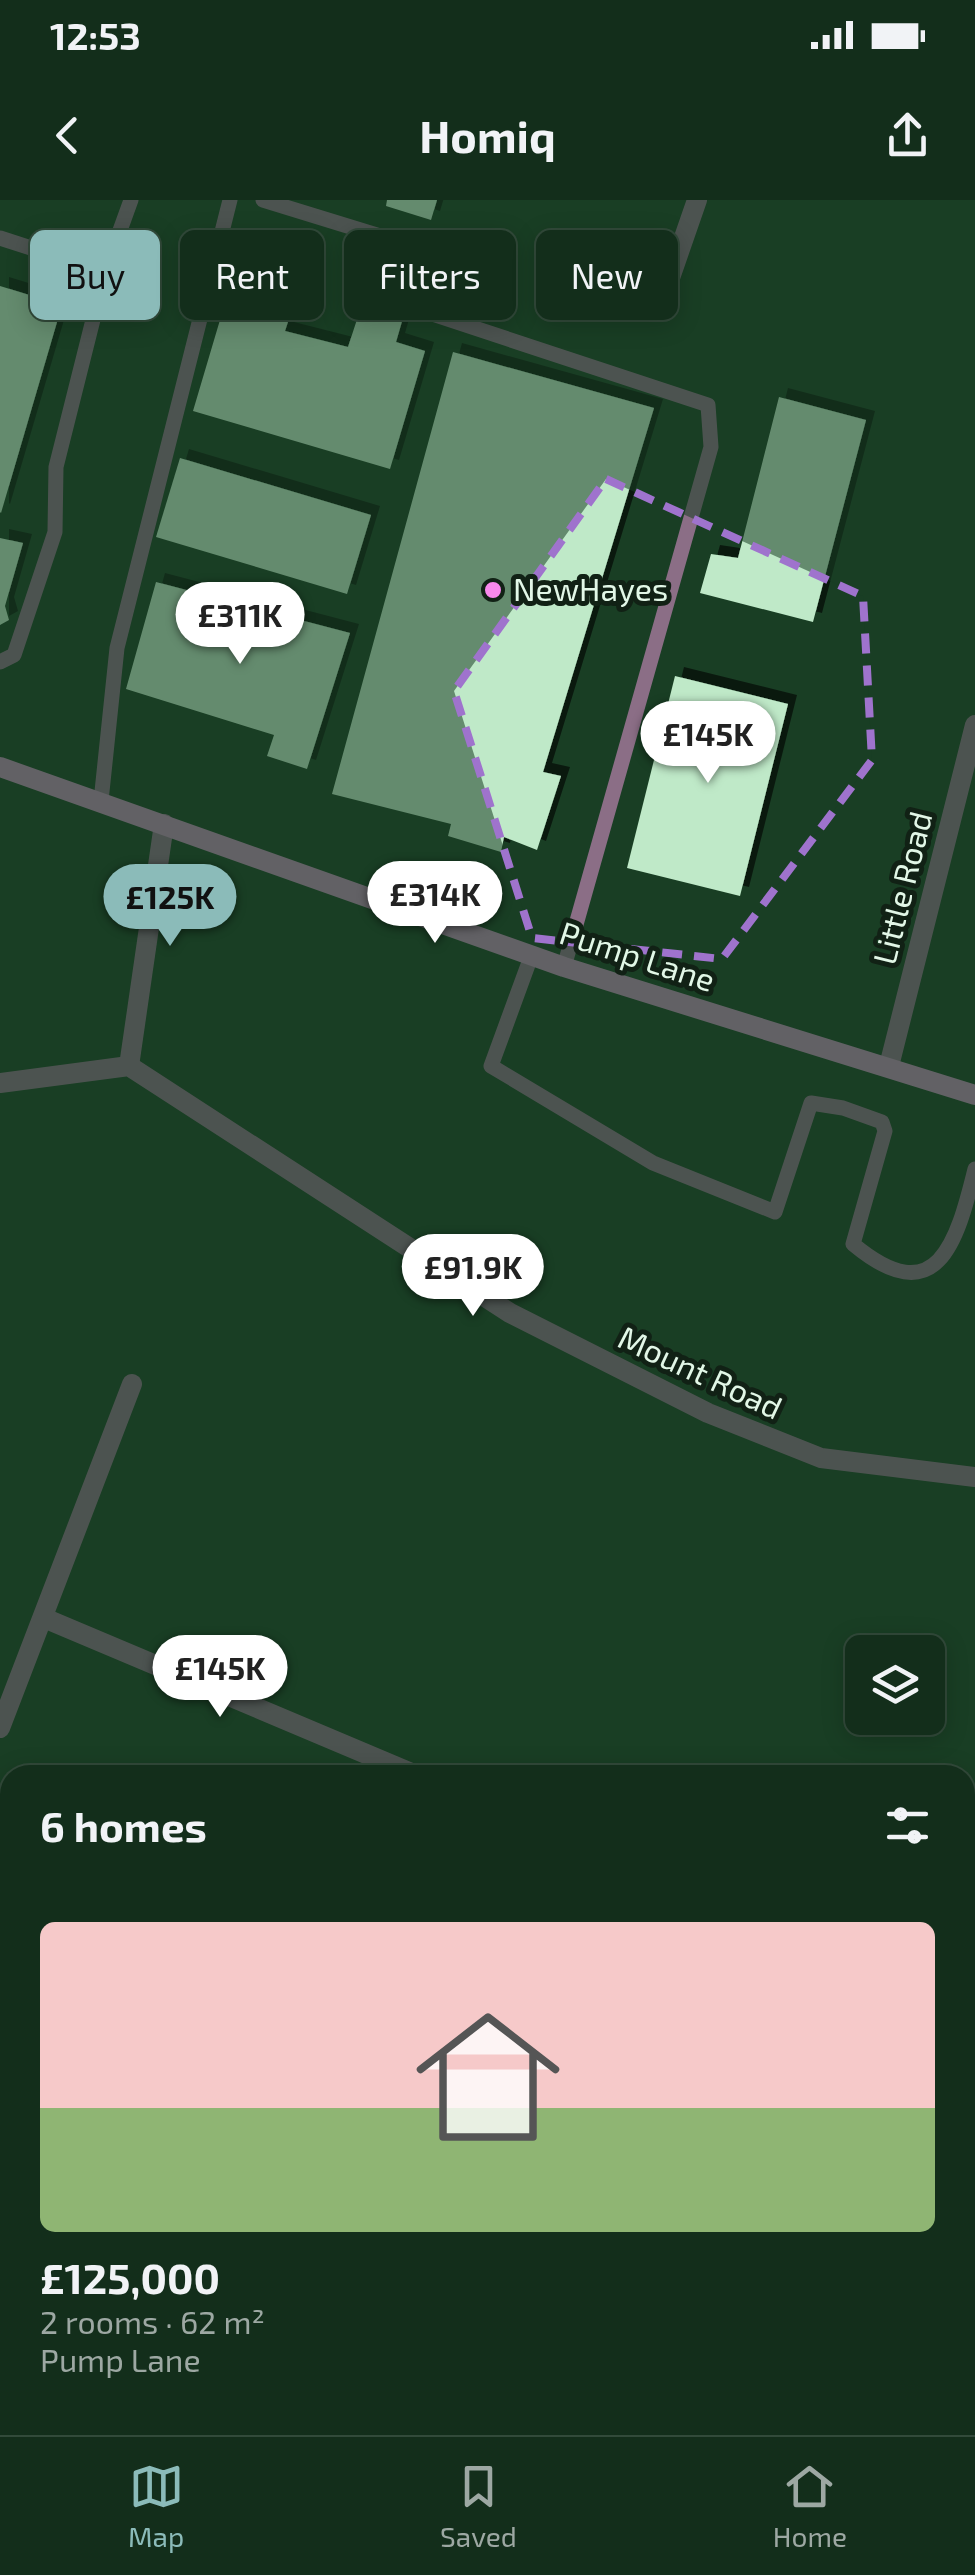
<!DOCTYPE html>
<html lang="en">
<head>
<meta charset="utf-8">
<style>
  :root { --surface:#132e1b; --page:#1c3624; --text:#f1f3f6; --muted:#9da8a3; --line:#324a3a; --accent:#8bbbb9 }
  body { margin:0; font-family:"Exo 2",sans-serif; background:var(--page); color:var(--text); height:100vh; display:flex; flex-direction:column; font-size:38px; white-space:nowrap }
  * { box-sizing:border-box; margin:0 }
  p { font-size:32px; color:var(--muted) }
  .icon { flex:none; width:55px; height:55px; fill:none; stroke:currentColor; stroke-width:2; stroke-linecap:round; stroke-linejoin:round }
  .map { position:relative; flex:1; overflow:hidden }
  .side { position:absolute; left:0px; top:1565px; width:975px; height:670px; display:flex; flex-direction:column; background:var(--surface); border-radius:30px 30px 0 0; box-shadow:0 5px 25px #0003,0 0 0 2px var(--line) }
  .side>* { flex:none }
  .guide { position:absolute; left:30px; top:30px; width:915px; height:90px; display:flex; gap:20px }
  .controls { position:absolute; left:845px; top:1435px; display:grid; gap:20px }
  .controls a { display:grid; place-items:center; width:100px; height:100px; border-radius:15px; background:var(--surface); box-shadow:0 5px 25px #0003,0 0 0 2px var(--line); font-size:50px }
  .price { position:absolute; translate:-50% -85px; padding:0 22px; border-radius:35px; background:#fff; color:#222; font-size:32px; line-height:65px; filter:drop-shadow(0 2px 5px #0008) }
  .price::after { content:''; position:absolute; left:50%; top:60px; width:30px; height:22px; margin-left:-15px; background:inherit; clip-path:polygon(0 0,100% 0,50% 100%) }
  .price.selected { background:var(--accent); color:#111 }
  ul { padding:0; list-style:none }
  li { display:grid; align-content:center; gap:20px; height:530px; padding:0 40px }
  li+li { border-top:2px solid var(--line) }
  li span { display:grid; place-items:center; height:310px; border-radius:15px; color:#555 }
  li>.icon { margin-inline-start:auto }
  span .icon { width:180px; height:180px; fill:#fffc; stroke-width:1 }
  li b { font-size:42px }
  h2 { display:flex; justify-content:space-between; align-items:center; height:120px; padding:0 40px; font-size:42px }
  .pill { padding:0 35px; border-radius:15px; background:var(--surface); box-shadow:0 5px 25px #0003,0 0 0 2px var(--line); font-size:35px; line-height:90px }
  .pill.selected { background:var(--accent); color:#111 }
  .status { display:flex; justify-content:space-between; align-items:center; height:70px; padding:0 50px; background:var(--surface); direction:ltr }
  .status svg { height:28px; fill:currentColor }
  header { display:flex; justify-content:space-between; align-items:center; height:130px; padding:0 40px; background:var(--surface); font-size:45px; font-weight:700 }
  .dock { display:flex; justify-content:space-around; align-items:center; height:140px; border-top:2px solid var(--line); background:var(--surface); font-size:28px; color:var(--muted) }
  .dock a { display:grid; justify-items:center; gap:5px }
  .dock .selected { color:var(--accent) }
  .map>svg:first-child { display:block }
  .building { fill:#bfe9c8; filter:url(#shadow) }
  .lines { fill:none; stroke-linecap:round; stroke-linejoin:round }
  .lane { stroke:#8b6e86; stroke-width:15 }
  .street { stroke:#8b6e86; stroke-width:20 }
  .secondary { stroke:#ba8db4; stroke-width:20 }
  .marked { fill:none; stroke:#9f73cd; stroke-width:8; stroke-dasharray:20 12; stroke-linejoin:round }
  .poi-dot { fill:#f788eb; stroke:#112115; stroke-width:4 }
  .labels { text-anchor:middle; stroke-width:10; stroke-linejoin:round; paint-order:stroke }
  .poi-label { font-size:32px; fill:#e2f7e7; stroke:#112115; text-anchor:start }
  .street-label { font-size:32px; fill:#e2f7e7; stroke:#112115 }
</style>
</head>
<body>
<div class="status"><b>12:53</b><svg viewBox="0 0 49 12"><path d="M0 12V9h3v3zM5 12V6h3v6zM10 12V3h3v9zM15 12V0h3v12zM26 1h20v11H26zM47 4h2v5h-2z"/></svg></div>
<header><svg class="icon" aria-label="back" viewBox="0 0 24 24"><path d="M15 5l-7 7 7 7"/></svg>Homiq<svg class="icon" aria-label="share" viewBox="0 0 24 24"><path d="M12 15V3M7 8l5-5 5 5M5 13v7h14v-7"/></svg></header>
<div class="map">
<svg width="975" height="2235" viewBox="0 0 975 2235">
  <defs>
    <filter id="shadow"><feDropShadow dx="9" dy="-9" stdDeviation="0" flood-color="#0009"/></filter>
  </defs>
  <rect width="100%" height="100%" fill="#193e24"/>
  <g class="building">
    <polygon points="387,0 437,0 431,20 386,6"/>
    <polygon points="244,39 309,58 285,131 348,147 364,98 405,111 396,142 425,151 390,269 193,211"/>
    <polygon points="0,86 62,105 1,313 0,312"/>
    <polygon points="453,152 654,208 543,572 561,576 537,650 504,637 501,652 448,636 451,624 332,594"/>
    <polygon points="779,197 866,220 813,422 700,393 711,354 738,358"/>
    <polygon points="180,258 371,315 347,394 156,337"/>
    <polygon points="0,338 23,343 5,406 9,420 0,425"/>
    <polygon points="156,382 350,433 307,569 267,556 274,535 126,489"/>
    <polygon points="675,476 788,504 740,696 627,668"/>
    <polygon points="975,2141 975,2235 942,2235 946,2225 965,2225 965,2168"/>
    <polygon points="393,2225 458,2225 453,2235 415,2235"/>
  </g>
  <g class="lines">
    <g class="lane">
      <polyline points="263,0 406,44 420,110 708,205 711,247 564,767"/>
      <polyline points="0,38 105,72"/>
      <polyline points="0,462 14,455 55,332 56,267 105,72 131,0"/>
      <polyline points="101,601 117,448 230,0"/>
      <path d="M532,754L491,866L653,963L775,1012L811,903L843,908L882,922L885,931L853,1044C937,1114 957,1042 975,969"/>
    </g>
    <g class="street">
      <polyline points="662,101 697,0"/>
      <polyline points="129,866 164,624"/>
      <polyline points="889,866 975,525"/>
      <polyline points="0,883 129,866 510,1113 708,1213 821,1258 975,1277"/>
      <polyline points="44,1418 416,1575"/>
      <polyline points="0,1528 132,1184"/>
      <polyline points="965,1806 975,1810"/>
      <polyline points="0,1957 10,1962"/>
      <polyline points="0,2076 10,2053"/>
      <polyline points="600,2225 622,2235"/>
    </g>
    <polyline class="secondary" points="0,567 564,767 975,895"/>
  </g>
  <path d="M0 0H975V2235H0ZM606,279L863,396L872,560L722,759L532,738L454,491Z" fill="#193e24" fill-opacity=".55" fill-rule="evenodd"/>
  <path class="marked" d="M606,279L863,396L872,560L722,759L532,738L454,491Z"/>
  <circle class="poi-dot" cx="493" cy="390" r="10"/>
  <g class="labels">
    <g class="poi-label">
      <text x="513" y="401">NewHayes</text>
    </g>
    <g class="street-label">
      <text transform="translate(903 688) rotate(-76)" y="11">Little Road</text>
      <text transform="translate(637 757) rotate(18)" y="11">Pump Lane</text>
      <text transform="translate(700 1173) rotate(25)" y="11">Mount Road</text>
    </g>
  </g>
</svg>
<div class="controls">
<a><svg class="icon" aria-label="layers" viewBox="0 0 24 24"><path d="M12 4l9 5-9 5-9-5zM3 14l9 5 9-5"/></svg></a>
</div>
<b class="price" style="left:240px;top:467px">£311K</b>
<b class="price" style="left:708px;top:586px">£145K</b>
<b class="price" style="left:435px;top:746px">£314K</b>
<b class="price selected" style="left:170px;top:749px">£125K</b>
<b class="price" style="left:473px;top:1119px">£91.9K</b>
<b class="price" style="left:220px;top:1520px">£145K</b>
<div class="guide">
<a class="pill selected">Buy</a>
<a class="pill">Rent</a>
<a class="pill">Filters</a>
<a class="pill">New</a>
</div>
<section class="side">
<h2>6 homes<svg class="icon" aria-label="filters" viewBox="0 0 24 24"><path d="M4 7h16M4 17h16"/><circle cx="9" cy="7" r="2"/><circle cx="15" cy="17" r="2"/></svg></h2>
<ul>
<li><span style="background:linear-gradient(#f6c9c9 60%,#8fb573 0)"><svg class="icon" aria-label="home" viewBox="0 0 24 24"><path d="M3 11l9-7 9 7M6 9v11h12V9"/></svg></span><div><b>£125,000</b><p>2 rooms · 62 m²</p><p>Pump Lane</p></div></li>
</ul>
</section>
</div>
<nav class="dock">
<a class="selected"><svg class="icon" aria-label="map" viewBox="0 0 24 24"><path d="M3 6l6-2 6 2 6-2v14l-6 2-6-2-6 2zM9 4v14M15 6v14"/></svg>Map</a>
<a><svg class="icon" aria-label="saved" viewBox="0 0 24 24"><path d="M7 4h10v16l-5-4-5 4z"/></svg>Saved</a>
<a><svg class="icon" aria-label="home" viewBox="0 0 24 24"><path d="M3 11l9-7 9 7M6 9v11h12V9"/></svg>Home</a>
</nav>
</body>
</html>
